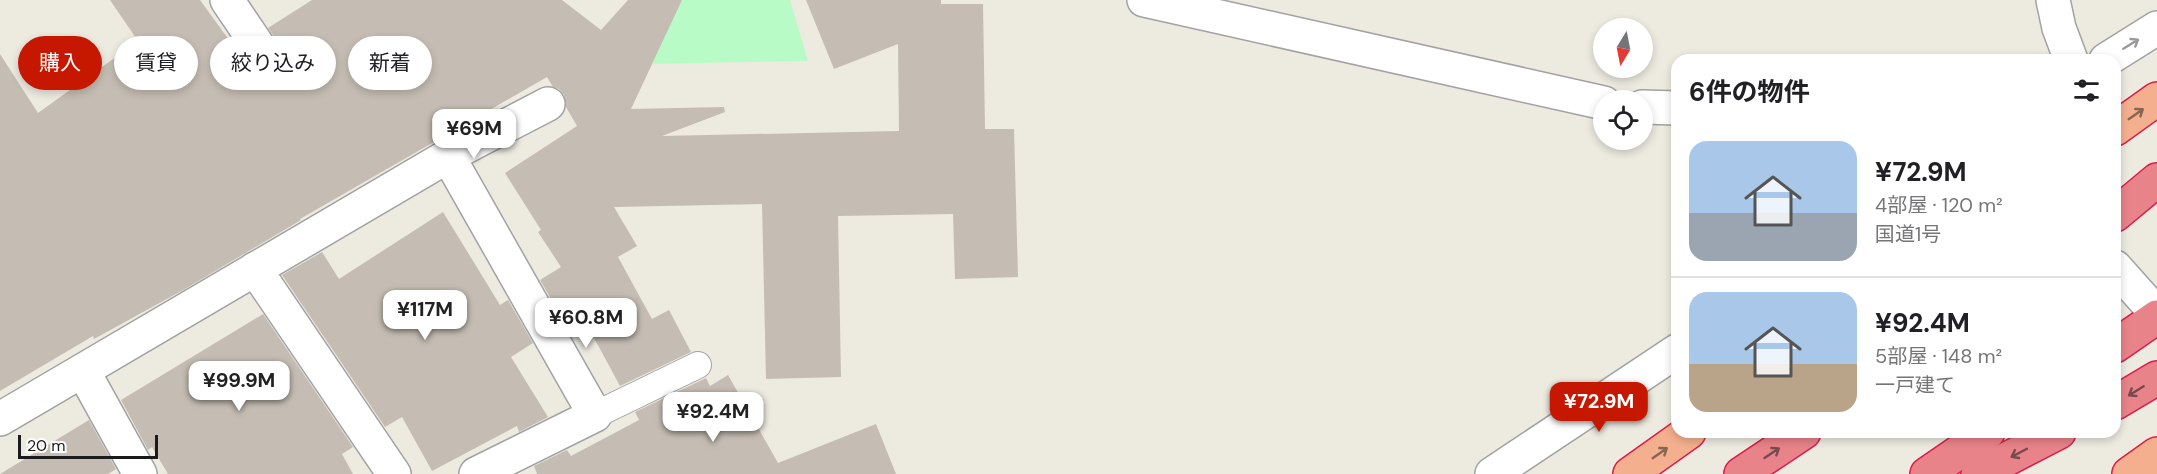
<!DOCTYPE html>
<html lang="ja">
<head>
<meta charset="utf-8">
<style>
  :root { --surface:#fff; --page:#f6f6f6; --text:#202124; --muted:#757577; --line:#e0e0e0; --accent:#c61800 }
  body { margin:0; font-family:"DM Sans","Noto Sans JP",sans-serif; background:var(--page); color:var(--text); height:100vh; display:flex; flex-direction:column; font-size:22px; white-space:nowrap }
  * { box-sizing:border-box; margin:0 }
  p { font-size:20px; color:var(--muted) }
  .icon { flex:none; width:33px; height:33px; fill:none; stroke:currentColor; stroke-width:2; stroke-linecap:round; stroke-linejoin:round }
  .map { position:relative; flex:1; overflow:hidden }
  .side { position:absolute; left:1671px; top:54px; width:450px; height:384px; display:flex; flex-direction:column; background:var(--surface); border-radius:18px; box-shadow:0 3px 9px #0003 }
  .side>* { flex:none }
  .top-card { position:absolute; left:18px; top:36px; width:570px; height:54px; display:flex; gap:12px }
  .needle { width:39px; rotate:190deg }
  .fabs { position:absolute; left:1593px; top:18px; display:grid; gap:12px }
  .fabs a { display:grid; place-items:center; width:60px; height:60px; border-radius:50%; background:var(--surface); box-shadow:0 3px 9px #0003; font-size:30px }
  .scale { position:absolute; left:18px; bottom:15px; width:140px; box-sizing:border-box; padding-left:6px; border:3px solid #1b1b1b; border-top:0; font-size:16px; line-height:21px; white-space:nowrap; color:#1b1b1b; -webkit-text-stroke:4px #fff; paint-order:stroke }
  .price { position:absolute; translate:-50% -51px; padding:0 14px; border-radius:12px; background:#fff; color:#222; font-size:20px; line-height:39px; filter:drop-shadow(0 2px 3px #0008) }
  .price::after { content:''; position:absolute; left:50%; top:36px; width:18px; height:14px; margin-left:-9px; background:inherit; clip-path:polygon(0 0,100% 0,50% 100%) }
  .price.on { background:var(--accent); color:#fff }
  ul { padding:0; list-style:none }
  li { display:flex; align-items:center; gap:18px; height:150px; padding:0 18px }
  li+li { border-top:2px solid var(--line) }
  li span { display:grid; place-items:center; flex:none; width:168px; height:120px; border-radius:18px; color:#555 }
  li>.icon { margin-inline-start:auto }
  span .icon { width:72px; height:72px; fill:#fffc; stroke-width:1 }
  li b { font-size:26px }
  h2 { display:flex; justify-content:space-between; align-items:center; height:72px; padding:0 18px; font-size:26px }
  .pill { padding:0 21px; border-radius:27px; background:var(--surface); box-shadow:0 3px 9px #0003; font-size:21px; line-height:54px }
  .pill.on { background:var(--accent); color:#fff }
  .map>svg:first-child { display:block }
  .park { fill:#b9fbc6 }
  .building { fill:#c5bdb3 }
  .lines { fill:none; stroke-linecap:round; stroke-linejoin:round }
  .service-casing { stroke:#a2a2a2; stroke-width:28 }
  .minor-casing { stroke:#a2a2a2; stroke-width:36 }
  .tertiary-casing { stroke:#a2a2a2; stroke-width:36 }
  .trunk-casing { stroke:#db1d47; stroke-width:36 }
  .motorway-casing { stroke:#db1d47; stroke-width:36 }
  .service { stroke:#fff; stroke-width:26 }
  .minor { stroke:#fff; stroke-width:33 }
  .tertiary { stroke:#fff; stroke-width:33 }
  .trunk { stroke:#f4b08e; stroke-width:33 }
  .motorway { stroke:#e9838a; stroke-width:33 }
  .oneway { stroke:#989898 }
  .oneway2 { stroke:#886654 }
  .oneway3 { stroke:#784a4d }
</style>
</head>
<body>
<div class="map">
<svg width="2157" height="474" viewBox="0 0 2157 474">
  <rect width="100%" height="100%" fill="#edeae0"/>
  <polygon class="park" points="664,0 790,0 808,61 649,64"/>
  <g class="building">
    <polygon points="110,0 200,0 259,81 266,88 276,90 285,87 292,80 294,69 291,60 268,28 312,0 562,0 601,30 628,0 682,0 631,109 724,107 725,112 662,136 899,131 898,44 834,69 806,0 941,0 941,4 983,4 985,129 1014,129 1018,277 955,279 953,214 838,216 841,377 766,379 762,204 614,207 637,246 618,257 652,319 669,310 691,352 620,386 593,336 590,338 578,315 565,323 540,280 561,267 538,232 541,230 505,173 577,126 566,107 564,95 559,89 553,87 547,77 300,219 301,220 185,289 94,339 93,336 0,391 0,54 38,113 138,41"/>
    <polygon points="443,212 500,305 508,300 533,343 511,357 548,417 519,432 517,426 432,471 402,417 385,427 282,275 322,252 339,279"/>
    <polygon points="263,314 353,447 342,454 353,474 168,474 152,447 148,450 121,400"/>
    <polygon points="728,375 778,463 876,424 896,474 537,474 534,466 567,450 571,456 639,420 635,412 706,378 710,386"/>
    <polygon points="89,420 116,469 108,474 0,474"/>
  </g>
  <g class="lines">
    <g class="service-casing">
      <polyline id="service" points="595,415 698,365"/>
    </g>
    <g class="minor-casing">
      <g id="minor">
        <polyline points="227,0 275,71"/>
        <polyline points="2053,0 2059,28 2071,60"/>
        <polyline points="2106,60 2157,28"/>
        <polyline points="448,156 595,415 476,474"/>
        <polyline points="255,269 394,474"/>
        <polyline points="83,371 140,474"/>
        <polyline points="0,419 448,156 548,104"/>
        <polyline points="1492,474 1677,351"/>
      </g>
    </g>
    <g class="tertiary-casing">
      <g id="tertiary">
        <polyline points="1144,0 1604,103"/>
        <polyline points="1642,107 1677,108"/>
        <polyline points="2115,267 2157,314"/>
      </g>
    </g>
    <g class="trunk-casing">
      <g id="trunk">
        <polyline points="2115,129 2157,99"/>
        <polyline points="1630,474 1689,432"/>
        <polyline points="2129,474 2157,454"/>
      </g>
    </g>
    <g class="motorway-casing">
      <g id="motorway">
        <polyline points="2115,215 2157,180"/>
        <polyline points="2115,346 2157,317"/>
        <polyline points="2115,403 2157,378"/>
        <polyline points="1741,474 1804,432"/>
        <polyline points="1927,474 1988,432"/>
        <polyline points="1978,474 2059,432"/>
      </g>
    </g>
    <use href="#service" class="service"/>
    <use href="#minor" class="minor"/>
    <use href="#tertiary" class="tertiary"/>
    <use href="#trunk" class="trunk"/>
    <use href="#motorway" class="motorway"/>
  </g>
  <defs><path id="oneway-shaft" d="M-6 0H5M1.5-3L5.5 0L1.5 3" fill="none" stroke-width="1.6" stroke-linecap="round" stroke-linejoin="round" transform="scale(1.5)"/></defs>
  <use class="oneway" href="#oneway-shaft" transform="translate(2131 44) rotate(-32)"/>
  <g class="oneway2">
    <use href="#oneway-shaft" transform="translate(2136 114) rotate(-35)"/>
    <use href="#oneway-shaft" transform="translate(1660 453) rotate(-35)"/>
  </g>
  <g class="oneway3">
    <use href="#oneway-shaft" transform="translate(2136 391) rotate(148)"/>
    <use href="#oneway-shaft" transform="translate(1772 453) rotate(-34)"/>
    <use href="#oneway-shaft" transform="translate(2019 453) rotate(152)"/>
  </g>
</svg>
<div class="fabs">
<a><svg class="needle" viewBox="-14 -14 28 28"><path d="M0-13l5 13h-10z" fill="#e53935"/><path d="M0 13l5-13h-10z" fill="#757577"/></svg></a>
<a><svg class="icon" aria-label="locate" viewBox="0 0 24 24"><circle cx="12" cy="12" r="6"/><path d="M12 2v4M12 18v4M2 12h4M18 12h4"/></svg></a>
</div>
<div class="scale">20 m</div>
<b class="price" style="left:474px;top:160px">¥69M</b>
<b class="price" style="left:425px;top:341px">¥117M</b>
<b class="price" style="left:586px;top:349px">¥60.8M</b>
<b class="price" style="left:239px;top:412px">¥99.9M</b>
<b class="price on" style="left:1599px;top:433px">¥72.9M</b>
<b class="price" style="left:713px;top:443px">¥92.4M</b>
<div class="top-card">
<a class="pill on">購入</a>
<a class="pill">賃貸</a>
<a class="pill">絞り込み</a>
<a class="pill">新着</a>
</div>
<section class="side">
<h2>6件の物件<svg class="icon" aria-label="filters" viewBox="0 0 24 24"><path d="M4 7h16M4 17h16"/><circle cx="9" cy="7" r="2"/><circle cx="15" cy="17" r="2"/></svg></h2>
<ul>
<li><span style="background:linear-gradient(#a9c7e8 60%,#9aa5b1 0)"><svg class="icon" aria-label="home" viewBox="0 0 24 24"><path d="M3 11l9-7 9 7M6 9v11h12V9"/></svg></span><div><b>¥72.9M</b><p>4部屋 · 120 m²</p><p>国道1号</p></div></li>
<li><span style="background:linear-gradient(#a9c7e8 60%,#b9a48a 0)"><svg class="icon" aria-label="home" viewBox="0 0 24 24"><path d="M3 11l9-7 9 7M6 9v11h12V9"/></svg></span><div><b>¥92.4M</b><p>5部屋 · 148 m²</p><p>一戸建て</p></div></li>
</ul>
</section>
</div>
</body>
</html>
